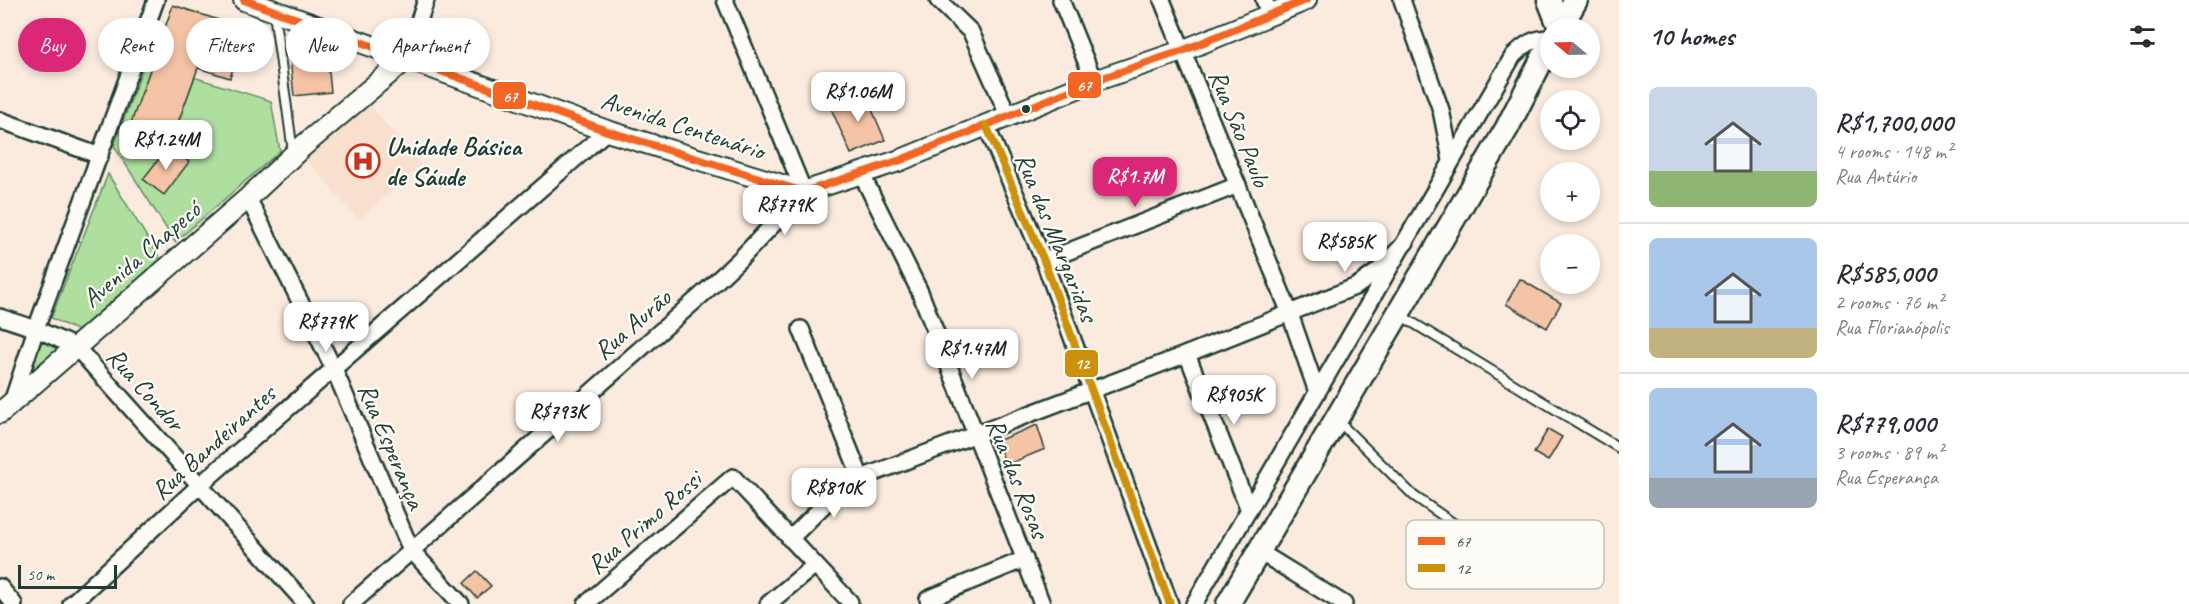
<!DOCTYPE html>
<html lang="en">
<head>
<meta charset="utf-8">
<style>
  :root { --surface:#fff; --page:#f7f7f7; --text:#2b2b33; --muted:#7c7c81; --line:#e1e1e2; --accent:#db2777 }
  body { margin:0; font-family:Caveat,sans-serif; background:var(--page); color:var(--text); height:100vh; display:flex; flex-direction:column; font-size:22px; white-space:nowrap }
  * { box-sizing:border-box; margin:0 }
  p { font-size:20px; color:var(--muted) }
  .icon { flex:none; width:33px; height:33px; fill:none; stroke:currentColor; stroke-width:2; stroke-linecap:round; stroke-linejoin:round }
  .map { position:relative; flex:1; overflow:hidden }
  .details { display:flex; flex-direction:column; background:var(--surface); width:570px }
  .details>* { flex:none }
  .guide { position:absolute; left:18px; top:18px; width:570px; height:54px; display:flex; gap:12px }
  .needle { width:39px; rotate:289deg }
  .controls { position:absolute; left:1540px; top:18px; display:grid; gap:12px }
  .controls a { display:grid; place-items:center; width:60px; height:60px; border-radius:50%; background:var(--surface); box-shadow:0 3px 9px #0003; font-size:30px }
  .scale { position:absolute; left:18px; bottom:15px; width:99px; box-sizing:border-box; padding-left:6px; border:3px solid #1f3d34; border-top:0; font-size:16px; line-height:21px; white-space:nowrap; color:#1f3d34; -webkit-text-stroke:4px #fdfcf7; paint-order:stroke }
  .price { position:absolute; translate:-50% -51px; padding:0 14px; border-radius:12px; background:#fff; color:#222; font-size:20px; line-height:39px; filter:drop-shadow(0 2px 3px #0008) }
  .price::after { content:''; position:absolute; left:50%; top:36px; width:18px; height:14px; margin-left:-9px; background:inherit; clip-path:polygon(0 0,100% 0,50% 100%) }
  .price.on { background:var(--accent); color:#fff }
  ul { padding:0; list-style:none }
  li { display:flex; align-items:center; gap:18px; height:150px; padding:0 30px }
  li+li { border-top:2px solid var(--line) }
  li span { display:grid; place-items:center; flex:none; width:168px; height:120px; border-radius:9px; color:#555 }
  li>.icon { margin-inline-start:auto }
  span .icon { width:72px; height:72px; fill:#fffc; stroke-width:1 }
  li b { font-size:26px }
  h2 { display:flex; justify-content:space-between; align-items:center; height:72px; padding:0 30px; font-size:26px }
  .tag { padding:0 21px; border-radius:27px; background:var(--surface); box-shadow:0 3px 9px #0003; font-size:21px; line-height:54px }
  .tag.on { background:var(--accent); color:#fff }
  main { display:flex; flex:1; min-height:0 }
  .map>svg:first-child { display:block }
  .built { fill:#f9dfcd }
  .green { fill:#aedf9f; stroke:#668e6a; stroke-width:1.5 }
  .building { fill:#f5c3a5; stroke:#1f3d34; stroke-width:1.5 }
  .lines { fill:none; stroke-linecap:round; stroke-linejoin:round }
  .service-casing { stroke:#1f3d34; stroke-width:12 }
  .minor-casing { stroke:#1f3d34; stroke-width:20 }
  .tertiary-casing { stroke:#1f3d34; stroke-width:24 }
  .secondary-casing { stroke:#1f3d34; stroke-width:27 }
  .service { stroke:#fdfcf7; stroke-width:8 }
  .minor { stroke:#fdfcf7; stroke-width:15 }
  .tertiary { stroke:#fdfcf7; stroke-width:20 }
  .secondary { stroke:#fdfcf7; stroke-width:22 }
  .bus-1-casing { stroke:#fdfcf7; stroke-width:12 }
  .bus-2-casing { stroke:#fdfcf7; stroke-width:12 }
  .bus-1 { stroke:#f26522; stroke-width:8 }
  .bus-2 { stroke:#cc910a; stroke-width:8 }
  .bus-dot { fill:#1f3d34; stroke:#fdfcf7; stroke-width:2 }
  .labels { text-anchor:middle; stroke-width:4.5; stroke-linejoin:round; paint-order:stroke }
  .street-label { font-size:26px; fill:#1f3d34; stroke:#fdfcf7 }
  .poi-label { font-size:26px; font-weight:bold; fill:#1f3d34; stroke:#fdfcf7; text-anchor:start }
  .key { fill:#fdfcf7; stroke:#bac3bc; stroke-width:1.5 }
  .key-label { font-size:16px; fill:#1f3d34 }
  .line-badge { stroke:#fdfcf7; stroke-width:2 }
  .badge-label { font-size:16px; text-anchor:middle; font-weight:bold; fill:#fff }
</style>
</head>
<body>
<main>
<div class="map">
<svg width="1619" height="604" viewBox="0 0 1619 604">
  <rect width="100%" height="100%" fill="#fbebde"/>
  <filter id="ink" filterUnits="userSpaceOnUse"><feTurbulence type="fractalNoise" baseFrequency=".0167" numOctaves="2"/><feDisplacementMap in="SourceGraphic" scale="12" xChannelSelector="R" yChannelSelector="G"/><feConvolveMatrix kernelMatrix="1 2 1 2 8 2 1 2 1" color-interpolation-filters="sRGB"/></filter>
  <g filter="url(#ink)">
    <polygon class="built" points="369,104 421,165 359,220 304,157"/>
    <g class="green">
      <polygon points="145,62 271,101 280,151 175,242 114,146"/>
      <polygon points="108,174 161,260 80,332 51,318"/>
      <polygon points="39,332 66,344 27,380"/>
    </g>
    <g class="building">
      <polygon points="173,5 246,29 230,78 198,68 171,142 130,126"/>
      <polygon points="327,54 331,92 294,96 290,58"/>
      <polygon points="864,91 885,140 851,154 830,106"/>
      <polygon points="169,146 189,162 164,195 143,179"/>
      <polygon points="1520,279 1561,303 1547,328 1506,304"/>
      <polygon points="1037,425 1045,449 1006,465 997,441"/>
      <polygon points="1548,429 1562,437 1548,461 1534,453"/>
      <polygon points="477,571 491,586 477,598 464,583"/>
    </g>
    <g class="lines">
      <g class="service-casing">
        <g id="service">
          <polyline points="274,13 293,152"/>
          <polyline points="1400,315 1619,448"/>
          <polyline points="1339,422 1414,496 1472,536"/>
        </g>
      </g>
      <g class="minor-casing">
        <g id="minor">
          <polyline points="938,0 971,32 1009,117"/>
          <polyline points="1061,0 1094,81"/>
          <polyline points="1162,0 1289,311 1317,392"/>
          <polyline points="1264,0 1270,14"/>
          <polyline points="1402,0 1441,110 1451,160"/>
          <polyline points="406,59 426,0"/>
          <polyline points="0,120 100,156"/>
          <polyline points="986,125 1044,261 1170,604"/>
          <polyline points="861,173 920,292 1042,604"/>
          <polyline points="248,198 334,369 411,550 461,604"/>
          <polyline points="1044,261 1238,185"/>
          <polyline points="0,317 36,329 76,347 306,604"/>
          <polyline points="801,329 861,478"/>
          <polyline points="1187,354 1249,510"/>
          <polyline points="12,402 36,329 156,0"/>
          <polyline points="790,539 828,501 861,478 1187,354 1357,286 1378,271 1406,242"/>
          <polyline points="1258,551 1344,604"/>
          <polyline points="0,587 14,604"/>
          <polyline points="928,599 1025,559"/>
          <polyline points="71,604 200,485 607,131"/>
          <polyline points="351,604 705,292 742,257 804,192 725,0"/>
          <polyline points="586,604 733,477 850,602"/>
          <polyline points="768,604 815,565"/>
          <path d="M1194,604L1513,56C1525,44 1533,38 1551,38"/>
        </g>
      </g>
      <g class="tertiary-casing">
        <g id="tertiary">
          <polyline points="244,0 607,131 804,192 901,160 1094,81 1182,51 1306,0"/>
          <polyline points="0,413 248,198 303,146 406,59"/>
        </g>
      </g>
      <g class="secondary-casing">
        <g id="secondary">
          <polyline points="1549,0 1560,28"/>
          <polyline points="1560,28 1576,0"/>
          <polyline points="1228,604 1507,128 1551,42"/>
        </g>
      </g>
      <use href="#service" class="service"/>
      <use href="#minor" class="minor"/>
      <use href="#tertiary" class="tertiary"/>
      <use href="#secondary" class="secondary"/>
      <g class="bus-1-casing">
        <polyline id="bus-1" points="244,0 607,131 804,192 901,160 1094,81 1182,51 1306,0"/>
      </g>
      <g class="bus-2-casing">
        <polyline id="bus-2" points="986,125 1044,261 1170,604"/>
      </g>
      <use href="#bus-1" class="bus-1"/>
      <use href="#bus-2" class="bus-2"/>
    </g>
  </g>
  <defs>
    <g id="hospital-ring" transform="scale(1.725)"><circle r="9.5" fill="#fdfcf7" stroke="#c8321e" stroke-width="1.5"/><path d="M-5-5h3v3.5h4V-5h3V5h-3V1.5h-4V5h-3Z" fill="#c8321e"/></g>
  </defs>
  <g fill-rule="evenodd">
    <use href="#hospital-ring" x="363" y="161"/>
  </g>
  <circle class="bus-dot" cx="1026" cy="109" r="5"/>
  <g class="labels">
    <g class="street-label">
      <text transform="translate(683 125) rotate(18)" y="9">Avenida Centenário</text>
      <text transform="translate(1240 128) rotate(68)" y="9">Rua São Paulo</text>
      <text transform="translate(1057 237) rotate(68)" y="9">Rua das Margaridas</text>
      <text transform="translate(141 254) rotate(-41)" y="9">Avenida Chapecó</text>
      <text transform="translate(632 324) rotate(-41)" y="9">Rua Aurão</text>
      <text transform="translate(146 389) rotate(48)" y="9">Rua Condor</text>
      <text transform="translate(213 442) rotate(-42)" y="9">Rua Bandeirantes</text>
      <text transform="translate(392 446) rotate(67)" y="9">Rua Esperança</text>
      <text transform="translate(1018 478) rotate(68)" y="9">Rua das Rosas</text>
      <text transform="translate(644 522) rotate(-41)" y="9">Rua Primo Rossi</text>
    </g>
    <g class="poi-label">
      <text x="386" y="155">Unidade Básica<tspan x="386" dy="30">de Sáude</tspan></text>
    </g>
  </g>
  <rect x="1406" y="520" width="198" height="69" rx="9" class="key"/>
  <rect x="1418" y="537" width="27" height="8" fill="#f26522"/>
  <rect x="1418" y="564" width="27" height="8" fill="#cc910a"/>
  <g class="key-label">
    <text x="1456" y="547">67</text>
    <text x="1456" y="574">12</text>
  </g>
  <g class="line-badge">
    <rect x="1067" y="71" width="35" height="28" rx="6" fill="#f26522"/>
    <rect x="492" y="81" width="35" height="29" rx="6" fill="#f26522"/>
    <rect x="1064" y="349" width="35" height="29" rx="6" fill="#cc910a"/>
  </g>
  <g class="badge-label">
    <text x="1084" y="91">67</text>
    <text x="510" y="102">67</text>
    <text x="1082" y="369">12</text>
  </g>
</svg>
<div class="controls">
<a><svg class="needle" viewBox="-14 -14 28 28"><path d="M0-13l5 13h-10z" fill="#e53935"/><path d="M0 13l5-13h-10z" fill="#7c7c81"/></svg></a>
<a><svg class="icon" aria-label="locate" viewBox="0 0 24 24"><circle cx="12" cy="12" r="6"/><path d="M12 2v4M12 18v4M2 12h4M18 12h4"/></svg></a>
<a>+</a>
<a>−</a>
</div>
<div class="scale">50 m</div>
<b class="price" style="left:858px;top:123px">R$1.06M</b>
<b class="price" style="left:166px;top:171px">R$1.24M</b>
<b class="price on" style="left:1135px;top:208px">R$1.7M</b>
<b class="price" style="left:785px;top:236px">R$779K</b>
<b class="price" style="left:1345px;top:273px">R$585K</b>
<b class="price" style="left:326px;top:353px">R$779K</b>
<b class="price" style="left:972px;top:380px">R$1.47M</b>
<b class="price" style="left:1234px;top:426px">R$905K</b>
<b class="price" style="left:558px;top:443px">R$793K</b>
<b class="price" style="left:834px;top:519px">R$810K</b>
<div class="guide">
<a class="tag on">Buy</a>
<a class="tag">Rent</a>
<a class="tag">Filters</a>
<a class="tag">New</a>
<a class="tag">Apartment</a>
</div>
</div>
<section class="details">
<h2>10 homes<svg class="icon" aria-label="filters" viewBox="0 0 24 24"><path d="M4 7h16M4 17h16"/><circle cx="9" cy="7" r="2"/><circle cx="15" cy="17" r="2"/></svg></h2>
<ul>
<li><span style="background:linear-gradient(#c9d6e8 70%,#8fb573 0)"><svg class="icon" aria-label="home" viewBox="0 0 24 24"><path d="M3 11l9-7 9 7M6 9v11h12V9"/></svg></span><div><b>R$1,700,000</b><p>4 rooms · 148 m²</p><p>Rua Antúrio</p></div></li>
<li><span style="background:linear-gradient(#a9c7e8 75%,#c2b280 0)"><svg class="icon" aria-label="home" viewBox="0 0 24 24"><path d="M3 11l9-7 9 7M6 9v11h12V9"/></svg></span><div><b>R$585,000</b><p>2 rooms · 76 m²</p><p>Rua Florianópolis</p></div></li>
<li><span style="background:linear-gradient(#a9c7e8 75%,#9aa5b1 0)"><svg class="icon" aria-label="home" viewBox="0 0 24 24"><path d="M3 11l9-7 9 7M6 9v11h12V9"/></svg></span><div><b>R$779,000</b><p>3 rooms · 89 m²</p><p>Rua Esperança</p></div></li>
</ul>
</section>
</main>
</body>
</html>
